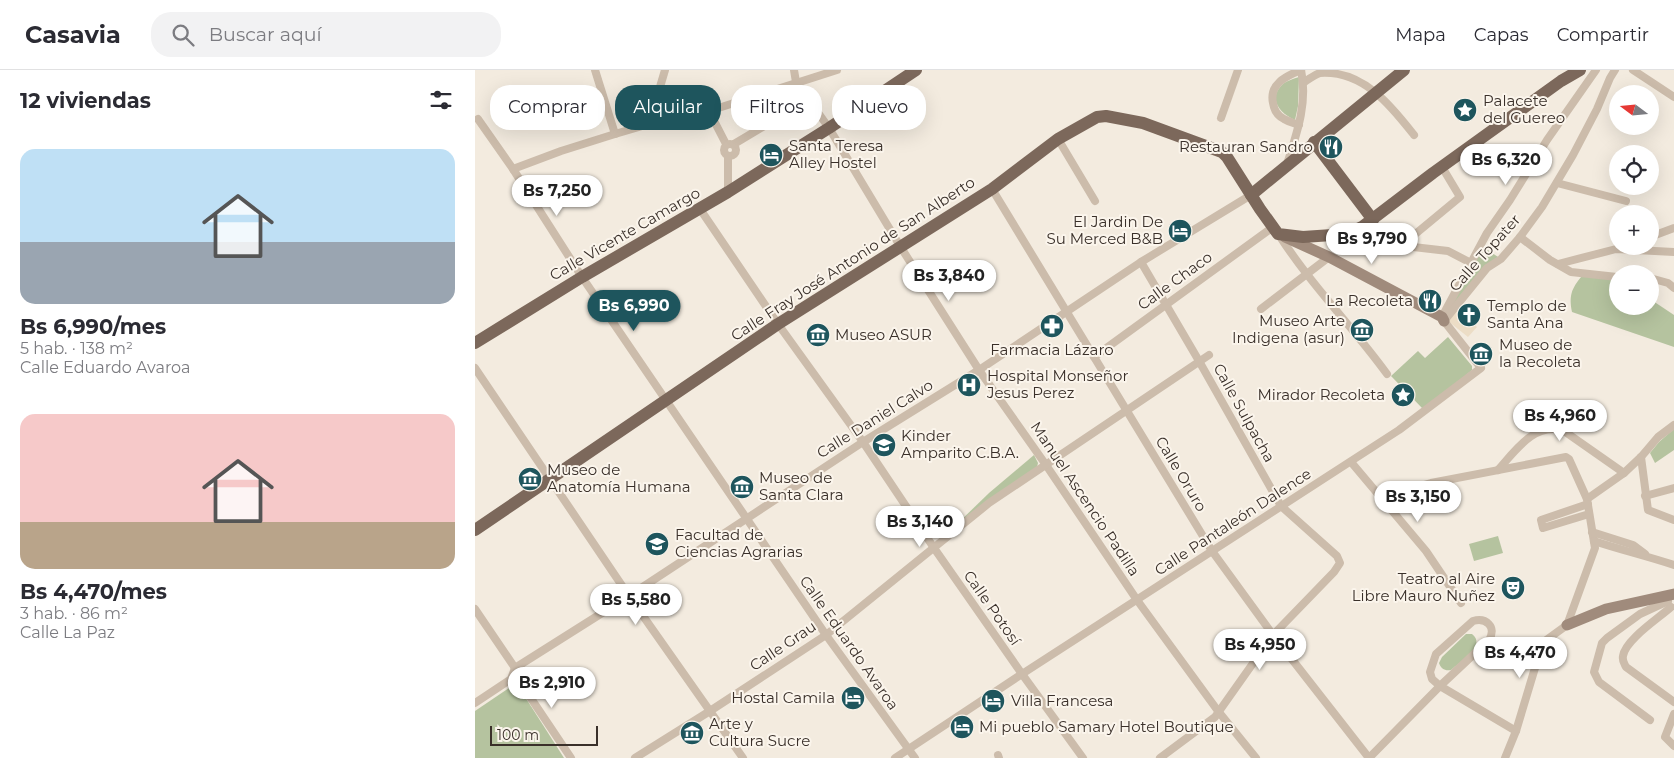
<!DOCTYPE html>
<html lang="es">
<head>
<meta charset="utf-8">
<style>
  :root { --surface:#fff; --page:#f2f2f3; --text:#2b2b33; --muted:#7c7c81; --line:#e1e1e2; --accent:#1e555d }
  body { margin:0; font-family:Montserrat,sans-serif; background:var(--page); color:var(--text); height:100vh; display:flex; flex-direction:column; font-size:19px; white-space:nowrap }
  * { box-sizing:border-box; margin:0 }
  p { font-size:16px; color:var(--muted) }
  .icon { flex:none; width:28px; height:28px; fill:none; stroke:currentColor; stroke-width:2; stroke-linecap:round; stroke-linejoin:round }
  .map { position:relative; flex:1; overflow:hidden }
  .sheet { display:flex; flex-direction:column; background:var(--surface); width:475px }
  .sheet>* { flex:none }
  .banner { position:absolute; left:15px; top:15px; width:475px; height:45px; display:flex; gap:10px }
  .needle { width:32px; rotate:286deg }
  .buttons { position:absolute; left:1134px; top:15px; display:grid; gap:10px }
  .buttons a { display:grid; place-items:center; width:50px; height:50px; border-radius:50%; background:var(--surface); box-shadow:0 5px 20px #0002; font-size:25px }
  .scale { position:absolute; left:15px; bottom:12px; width:108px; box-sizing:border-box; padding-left:5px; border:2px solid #3a302a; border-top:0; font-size:14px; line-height:18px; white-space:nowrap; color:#3a302a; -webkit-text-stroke:4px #fbf5ec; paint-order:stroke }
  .price { position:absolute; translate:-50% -42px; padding:0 11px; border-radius:18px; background:#fff; color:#222; font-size:16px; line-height:32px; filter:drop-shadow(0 1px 2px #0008) }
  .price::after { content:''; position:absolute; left:50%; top:30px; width:15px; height:11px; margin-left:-8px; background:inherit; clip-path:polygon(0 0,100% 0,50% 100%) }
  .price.on { background:var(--accent); color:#fff }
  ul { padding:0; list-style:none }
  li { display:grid; align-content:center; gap:10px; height:265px; padding:0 20px }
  li span { display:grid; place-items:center; height:155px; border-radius:15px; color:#555 }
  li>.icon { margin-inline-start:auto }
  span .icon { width:90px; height:90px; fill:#fffc; stroke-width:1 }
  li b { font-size:21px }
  h2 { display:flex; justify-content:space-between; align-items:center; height:60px; padding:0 20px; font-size:21px }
  .tag { padding:0 18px; border-radius:20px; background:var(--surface); box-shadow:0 5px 20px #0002; font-size:18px; line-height:45px }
  .tag.on { background:var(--accent); color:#fff }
  header { display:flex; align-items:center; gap:30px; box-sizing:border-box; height:70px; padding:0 25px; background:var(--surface); border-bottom:1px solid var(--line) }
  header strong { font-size:24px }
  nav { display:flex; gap:28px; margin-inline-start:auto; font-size:18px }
  .search { width:350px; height:45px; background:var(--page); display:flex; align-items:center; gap:12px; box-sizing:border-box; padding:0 18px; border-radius:20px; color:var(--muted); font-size:19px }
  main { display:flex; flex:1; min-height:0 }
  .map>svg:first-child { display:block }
  .green { fill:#b5c39f }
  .plaza { fill:#ecddc6 }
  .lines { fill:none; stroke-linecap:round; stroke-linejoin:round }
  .street { stroke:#ccbcab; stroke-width:8 }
  .secondary { stroke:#a08b7c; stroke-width:11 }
  .primary { stroke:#7c685b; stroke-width:12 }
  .labels { text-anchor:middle; stroke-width:4; stroke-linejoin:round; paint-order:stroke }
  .poi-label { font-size:15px; fill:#3a302a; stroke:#fbf5ec; text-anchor:start }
  .street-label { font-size:15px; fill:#3a302a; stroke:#fbf5ec }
</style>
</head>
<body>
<header>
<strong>Casavia</strong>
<div class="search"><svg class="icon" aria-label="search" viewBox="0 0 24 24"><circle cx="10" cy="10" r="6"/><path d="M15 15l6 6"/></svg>Buscar aquí</div>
<nav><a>Mapa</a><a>Capas</a><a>Compartir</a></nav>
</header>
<main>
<section class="sheet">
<h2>12 viviendas<svg class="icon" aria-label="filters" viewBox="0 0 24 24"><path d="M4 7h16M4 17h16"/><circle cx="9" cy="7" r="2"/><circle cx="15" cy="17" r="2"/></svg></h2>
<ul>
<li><span style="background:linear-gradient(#bfe0f5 60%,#9aa5b1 0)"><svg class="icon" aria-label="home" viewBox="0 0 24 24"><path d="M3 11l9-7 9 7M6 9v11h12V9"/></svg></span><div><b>Bs 6,990/mes</b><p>5 hab. · 138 m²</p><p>Calle Eduardo Avaroa</p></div></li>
<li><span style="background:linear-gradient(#f6c9c9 70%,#b9a48a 0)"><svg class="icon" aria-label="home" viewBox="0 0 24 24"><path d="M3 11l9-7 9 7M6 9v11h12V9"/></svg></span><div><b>Bs 4,470/mes</b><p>3 hab. · 86 m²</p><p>Calle La Paz</p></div></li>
</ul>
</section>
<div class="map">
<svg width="1199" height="688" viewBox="0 0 1199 688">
  <rect width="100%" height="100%" fill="#f3ebdf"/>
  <g class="green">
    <path d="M824,7L823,36L820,50C806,44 793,30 806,16C810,11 818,9 824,7Z"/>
    <polygon points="1007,176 1023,187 975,238"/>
    <path d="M1107,206L1142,210V236H1175V229L1199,245V277L1097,242C1094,226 1096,219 1107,206Z"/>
    <polygon points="973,267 997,296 997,300 964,328 948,339 916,306 943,281 950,288"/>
    <polygon points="1199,359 1199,380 1180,393 1175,383 1184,372"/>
    <polygon points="559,385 563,393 562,397 480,456 514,423"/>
    <polygon points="1023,466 1028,483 999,491 994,474"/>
    <path d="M991,564H997C1012,575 985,592 976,600C970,601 966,599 964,593L967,587Z"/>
    <polygon points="34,618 45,619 89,688 0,688 0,641"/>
  </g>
  <polygon class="plaza" points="982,240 1002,257 993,267 973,251"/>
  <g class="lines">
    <g class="street">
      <polyline points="120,0 140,64"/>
      <polyline points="319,0 321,12 354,58 425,176 504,300 571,395 662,530 743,641 781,688"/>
      <polyline points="1158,0 1199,27"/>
      <path d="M828,13C834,9 839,5 845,3C889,0 917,37 939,65"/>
      <polyline points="234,41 251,74"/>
      <polyline points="746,48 763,0"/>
      <polyline points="3,49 38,99 107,207 351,565 440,688"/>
      <polyline points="174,54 190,0"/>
      <path d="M824,55C819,53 814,52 809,49C803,46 799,40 798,33C794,14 811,6 826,0"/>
      <polyline points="583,69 620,131"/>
      <circle cx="255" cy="80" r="6"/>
      <polyline points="259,74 333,30"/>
      <path d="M812,94C822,63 833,32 826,0"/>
      <polyline points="38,99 86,81 140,64 174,54 234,41 362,0"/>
      <polyline points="1082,113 1151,131"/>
      <polyline points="517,119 737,481 798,565 894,688"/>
      <polyline points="253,122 253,86"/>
      <polyline points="225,139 303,254 388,372 459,478 547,604 608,688"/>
      <polyline points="873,164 913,180 921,175 973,181 996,193"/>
      <path d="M804,165C836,215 878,257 912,304"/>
      <polyline points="1045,167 1075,190 1096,202 1142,207"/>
      <polyline points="1175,167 1199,158"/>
      <polyline points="927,175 985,127 967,97"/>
      <polyline points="666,192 724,291 806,436 862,486 865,493 859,502 798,565 740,647 685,688"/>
      <polyline points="1083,194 1141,179 1199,182"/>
      <polyline points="1175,208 1193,213 1199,218"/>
      <polyline points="786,239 854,187"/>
      <polyline points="967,247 1012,163 1035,130 1072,70 1121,0"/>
      <polyline points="619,287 798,157"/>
      <polyline points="0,298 154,526 268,688"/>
      <polyline points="1166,387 1173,440 1199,450"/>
      <polyline points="876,392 951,481 986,533"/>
      <path d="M1023,400C1040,381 1060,351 1089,361L1149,403"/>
      <polyline points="1170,426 1199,418"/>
      <polyline points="905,427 956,413 1091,387 1094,389 1112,429 1120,478 1092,555 1070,571 1066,578 1041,661 1030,688"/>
      <polyline points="1112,429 1149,403 1166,387 1183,367 1199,355"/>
      <polyline points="1113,434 1066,450 1068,458 1114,444"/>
      <polyline points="1117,462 1158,475 1170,484"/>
      <path d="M1119,471C1146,480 1172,486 1199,495"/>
      <path d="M1196,537C1184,548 1150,570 1148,586C1147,591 1149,593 1151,597L1199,632"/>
      <polyline points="0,539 40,598 43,609 96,688"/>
      <polyline points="40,598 154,526 388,372 504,300 666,192 776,125"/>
      <polyline points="0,633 36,609 40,598"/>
      <polyline points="1199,644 1190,667 1199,676"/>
      <polyline points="1175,650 1124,612 1119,602 1127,573 1132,568 1165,544 1193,531"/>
      <polyline points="523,685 524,688"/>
      <polyline points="160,688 235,641 351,565 514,433 734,285"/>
      <polyline points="420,688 547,604 924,360 1006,298 969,251 1012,198 1026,189 1045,167 1067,137 1098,85 1122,39 1135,8 1140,0"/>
      <path d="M894,688L965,616L1014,570C1022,557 1011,547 998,551L961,584L955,602L957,609L965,616L1041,661"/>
    </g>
    <g class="secondary">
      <polyline points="810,167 854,187 967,247 969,251"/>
      <polyline points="1092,555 1131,539 1199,524"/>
    </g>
    <g class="primary">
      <polyline points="839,72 898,150"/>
      <polyline points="776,125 929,0"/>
      <polyline points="0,273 107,207 253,122 354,58 441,0"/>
      <polyline points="0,460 303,254 517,119 583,69 622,47 631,46 668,53 747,82 752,87 785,139 803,164 828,167 872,164 887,157 958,103 1086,11 1105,0"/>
    </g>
  </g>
  <defs>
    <g id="sight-disc" transform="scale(1.25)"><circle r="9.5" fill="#1e555d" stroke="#fbf5ec"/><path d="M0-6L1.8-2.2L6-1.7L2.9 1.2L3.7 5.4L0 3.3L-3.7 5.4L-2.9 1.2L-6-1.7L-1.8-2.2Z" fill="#fff"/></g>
    <g id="restaurant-disc" transform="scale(1.25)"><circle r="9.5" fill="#1e555d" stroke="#fbf5ec"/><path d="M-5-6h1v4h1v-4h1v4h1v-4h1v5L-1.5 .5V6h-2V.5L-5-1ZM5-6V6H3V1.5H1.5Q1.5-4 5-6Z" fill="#fff"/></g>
    <g id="hotel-disc" transform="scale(1.25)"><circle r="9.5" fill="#1e555d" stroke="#fbf5ec"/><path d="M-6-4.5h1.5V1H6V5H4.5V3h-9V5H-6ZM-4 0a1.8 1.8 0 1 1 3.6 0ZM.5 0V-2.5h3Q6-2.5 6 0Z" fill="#fff"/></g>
    <g id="church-disc" transform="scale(1.25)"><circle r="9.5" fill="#1e555d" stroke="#fbf5ec"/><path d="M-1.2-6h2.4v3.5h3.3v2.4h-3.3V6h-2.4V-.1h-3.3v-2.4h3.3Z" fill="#fff"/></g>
    <g id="pharmacy-disc" transform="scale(1.25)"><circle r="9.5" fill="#1e555d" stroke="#fbf5ec"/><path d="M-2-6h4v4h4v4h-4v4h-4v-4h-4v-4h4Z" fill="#fff"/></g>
    <g id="museum-disc" transform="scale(1.25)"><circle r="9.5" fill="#1e555d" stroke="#fbf5ec"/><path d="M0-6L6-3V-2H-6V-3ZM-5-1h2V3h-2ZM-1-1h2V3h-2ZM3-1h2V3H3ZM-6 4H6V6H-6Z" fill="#fff"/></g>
    <g id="hospital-disc" transform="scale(1.25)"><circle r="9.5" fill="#1e555d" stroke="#fbf5ec"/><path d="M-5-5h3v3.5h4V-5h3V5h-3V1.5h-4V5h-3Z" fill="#fff"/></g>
    <g id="school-disc" transform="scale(1.25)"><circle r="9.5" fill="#1e555d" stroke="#fbf5ec"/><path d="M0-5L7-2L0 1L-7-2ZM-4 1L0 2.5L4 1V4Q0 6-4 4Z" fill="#fff"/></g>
    <g id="university-disc" transform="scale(1.25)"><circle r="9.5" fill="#1e555d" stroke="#fbf5ec"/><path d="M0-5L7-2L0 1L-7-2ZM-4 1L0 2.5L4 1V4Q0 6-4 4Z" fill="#fff"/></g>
    <g id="theatre-disc" transform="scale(1.25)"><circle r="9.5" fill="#1e555d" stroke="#fbf5ec"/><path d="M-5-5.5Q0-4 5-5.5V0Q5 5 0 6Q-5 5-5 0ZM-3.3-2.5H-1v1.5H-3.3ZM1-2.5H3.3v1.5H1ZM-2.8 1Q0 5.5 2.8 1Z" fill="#fff"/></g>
  </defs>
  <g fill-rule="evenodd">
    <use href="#sight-disc" x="990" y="40"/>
    <use href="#restaurant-disc" x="856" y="77"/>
    <use href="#hotel-disc" x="296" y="85"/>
    <use href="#hotel-disc" x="705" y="161"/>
    <use href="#restaurant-disc" x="955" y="231"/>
    <use href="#church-disc" x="994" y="245"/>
    <use href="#pharmacy-disc" x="577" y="256"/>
    <use href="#museum-disc" x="887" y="260"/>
    <use href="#museum-disc" x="343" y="265"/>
    <use href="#museum-disc" x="1006" y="284"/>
    <use href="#hospital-disc" x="494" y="315"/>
    <use href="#sight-disc" x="928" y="325"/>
    <use href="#school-disc" x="409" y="375"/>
    <use href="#museum-disc" x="55" y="409"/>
    <use href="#museum-disc" x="267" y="417"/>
    <use href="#university-disc" x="182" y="474"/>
    <use href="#theatre-disc" x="1038" y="518"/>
    <use href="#hotel-disc" x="378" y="628"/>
    <use href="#hotel-disc" x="518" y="631"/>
    <use href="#hotel-disc" x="487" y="657"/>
    <use href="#museum-disc" x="217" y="663"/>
  </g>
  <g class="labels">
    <g class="poi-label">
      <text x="1008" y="36">Palacete<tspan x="1008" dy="17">del Guereo</tspan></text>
      <text x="314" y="81">Santa Teresa<tspan x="314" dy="17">Alley Hostel</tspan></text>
      <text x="838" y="82" text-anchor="end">Restauran Sandro</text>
      <text x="688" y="157" text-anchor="end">El Jardin De<tspan x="688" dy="17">Su Merced B&amp;B</tspan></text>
      <text x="938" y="236" text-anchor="end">La Recoleta</text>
      <text x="1012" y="241">Templo de<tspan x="1012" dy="17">Santa Ana</tspan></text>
      <text x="870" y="256" text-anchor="end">Museo Arte<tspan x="870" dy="17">Indigena (asur)</tspan></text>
      <text x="360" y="270">Museo ASUR</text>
      <text x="1024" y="280">Museo de<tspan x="1024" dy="17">la Recoleta</tspan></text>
      <text x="577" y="285" text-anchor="middle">Farmacia Lázaro</text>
      <text x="512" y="311">Hospital Monseñor<tspan x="512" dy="17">Jesus Perez</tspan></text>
      <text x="910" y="330" text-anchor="end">Mirador Recoleta</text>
      <text x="426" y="371">Kinder<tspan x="426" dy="17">Amparito C.B.A.</tspan></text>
      <text x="72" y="405">Museo de<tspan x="72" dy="17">Anatomía Humana</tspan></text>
      <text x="284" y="413">Museo de<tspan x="284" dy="17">Santa Clara</tspan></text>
      <text x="200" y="470">Facultad de<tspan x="200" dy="17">Ciencias Agrarias</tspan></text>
      <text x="1020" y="514" text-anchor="end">Teatro al Aire<tspan x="1020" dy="17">Libre Mauro Nuñez</tspan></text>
      <text x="360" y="633" text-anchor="end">Hostal Camila</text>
      <text x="536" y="636">Villa Francesa</text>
      <text x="234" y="659">Arte y<tspan x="234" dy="17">Cultura Sucre</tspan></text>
      <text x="504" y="662">Mi pueblo Samary Hotel Boutique</text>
    </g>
    <g class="street-label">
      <text transform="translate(150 164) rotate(-30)" y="5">Calle Vicente Camargo</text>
      <text transform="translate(1010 183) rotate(-48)" y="5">Calle Topater</text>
      <text transform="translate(378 189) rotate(-33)" y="5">Calle Fray José Antonio de San Alberto</text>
      <text transform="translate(700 211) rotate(-36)" y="5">Calle Chaco</text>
      <text transform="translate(769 343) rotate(61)" y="5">Calle Sulpacha</text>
      <text transform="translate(400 349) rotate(-32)" y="5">Calle Daniel Calvo</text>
      <text transform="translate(706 404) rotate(59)" y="5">Calle Oruro</text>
      <text transform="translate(610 429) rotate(56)" y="5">Manuel Ascencio Padilla</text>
      <text transform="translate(758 452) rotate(-33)" y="5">Calle Pantaleón Dalence</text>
      <text transform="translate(517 538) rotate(55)" y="5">Calle Potosí</text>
      <text transform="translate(374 573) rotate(55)" y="5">Calle Eduardo Avaroa</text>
      <text transform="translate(308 576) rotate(-34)" y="5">Calle Grau</text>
    </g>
  </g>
</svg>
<div class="buttons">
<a><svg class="needle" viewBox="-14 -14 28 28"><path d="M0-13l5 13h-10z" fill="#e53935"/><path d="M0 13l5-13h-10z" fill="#7c7c81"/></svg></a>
<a><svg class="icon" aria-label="locate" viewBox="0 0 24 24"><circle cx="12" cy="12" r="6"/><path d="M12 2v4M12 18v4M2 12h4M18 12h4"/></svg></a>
<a>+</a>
<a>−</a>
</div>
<div class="scale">100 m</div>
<b class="price" style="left:1031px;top:116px">Bs 6,320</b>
<b class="price" style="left:82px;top:147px">Bs 7,250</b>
<b class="price" style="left:897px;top:195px">Bs 9,790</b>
<b class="price" style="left:474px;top:232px">Bs 3,840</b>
<b class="price on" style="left:159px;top:262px">Bs 6,990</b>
<b class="price" style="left:1085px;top:372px">Bs 4,960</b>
<b class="price" style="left:943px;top:453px">Bs 3,150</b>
<b class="price" style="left:445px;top:478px">Bs 3,140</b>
<b class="price" style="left:161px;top:556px">Bs 5,580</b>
<b class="price" style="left:785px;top:601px">Bs 4,950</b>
<b class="price" style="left:1045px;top:609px">Bs 4,470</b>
<b class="price" style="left:77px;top:639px">Bs 2,910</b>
<div class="banner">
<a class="tag">Comprar</a>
<a class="tag on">Alquilar</a>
<a class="tag">Filtros</a>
<a class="tag">Nuevo</a>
</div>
</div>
</main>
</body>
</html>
